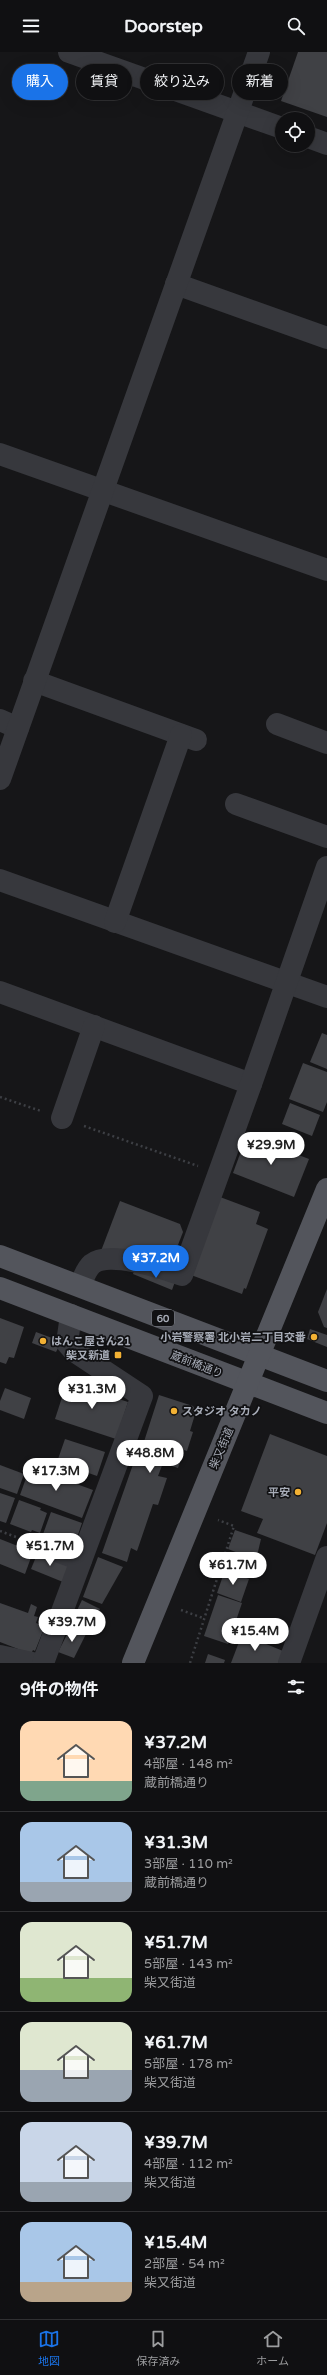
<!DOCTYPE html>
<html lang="ja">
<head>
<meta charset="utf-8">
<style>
  :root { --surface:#101012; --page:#19191b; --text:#f1f3f6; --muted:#9c9d9f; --line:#303032; --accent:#1a73e8 }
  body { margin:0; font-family:"Varela Round","Noto Sans JP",sans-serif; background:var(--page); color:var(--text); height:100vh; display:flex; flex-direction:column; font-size:15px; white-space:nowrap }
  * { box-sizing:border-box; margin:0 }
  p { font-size:13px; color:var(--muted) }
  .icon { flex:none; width:22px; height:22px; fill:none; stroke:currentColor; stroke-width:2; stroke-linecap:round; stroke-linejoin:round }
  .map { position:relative; height:1611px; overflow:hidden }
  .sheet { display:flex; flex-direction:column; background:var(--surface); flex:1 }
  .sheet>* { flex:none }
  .banner { position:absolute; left:12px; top:12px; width:303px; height:36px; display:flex; gap:8px }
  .buttons { position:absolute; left:275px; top:60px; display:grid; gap:8px }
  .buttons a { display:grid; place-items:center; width:40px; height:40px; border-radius:50%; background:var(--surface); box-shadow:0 4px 16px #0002,0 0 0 1px var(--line); font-size:20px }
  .price { position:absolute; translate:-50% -34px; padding:0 9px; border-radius:14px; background:#fff; color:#222; font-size:13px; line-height:26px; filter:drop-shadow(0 1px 2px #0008) }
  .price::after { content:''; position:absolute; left:50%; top:24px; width:12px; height:9px; margin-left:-6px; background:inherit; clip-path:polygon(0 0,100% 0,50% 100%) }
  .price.active { background:var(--accent); color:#fff }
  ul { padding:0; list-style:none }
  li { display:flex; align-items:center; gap:12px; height:100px; padding:0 20px }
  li+li { border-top:1px solid var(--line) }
  li span { display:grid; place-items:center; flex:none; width:112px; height:80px; border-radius:12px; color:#555 }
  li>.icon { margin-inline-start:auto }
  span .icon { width:48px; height:48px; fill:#fffc; stroke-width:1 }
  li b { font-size:17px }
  h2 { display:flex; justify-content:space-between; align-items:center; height:48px; padding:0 20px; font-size:17px }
  .chip { padding:0 14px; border-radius:18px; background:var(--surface); box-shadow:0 4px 16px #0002,0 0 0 1px var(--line); font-size:14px; line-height:36px }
  .chip.active { background:var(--accent); color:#fff }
  header { display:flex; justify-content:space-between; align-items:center; height:52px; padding:0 20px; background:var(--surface); font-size:18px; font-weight:700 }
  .tab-bar { display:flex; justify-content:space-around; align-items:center; height:56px; border-top:1px solid var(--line); background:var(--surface); font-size:11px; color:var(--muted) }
  .tab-bar a { display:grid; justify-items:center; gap:2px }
  .tab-bar .active { color:var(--accent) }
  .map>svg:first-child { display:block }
  .building { fill:#404145 }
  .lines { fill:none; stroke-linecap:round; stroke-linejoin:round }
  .path { stroke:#3d3f44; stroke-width:2.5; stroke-dasharray:2 3; stroke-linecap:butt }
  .minor { stroke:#37383d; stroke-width:22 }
  .major { stroke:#53555c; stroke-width:22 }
  .poi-dot { fill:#f2b134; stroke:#111113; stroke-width:1.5 }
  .labels { text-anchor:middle; stroke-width:3.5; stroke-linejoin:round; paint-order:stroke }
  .shield { fill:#111113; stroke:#7b7e86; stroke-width:1 }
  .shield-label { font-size:10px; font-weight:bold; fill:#a8adb8 }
  .poi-label { font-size:11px; font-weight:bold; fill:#a8adb8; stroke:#111113; text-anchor:end }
  .street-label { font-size:11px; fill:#a8adb8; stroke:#111113 }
</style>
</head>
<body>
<header><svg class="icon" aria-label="menu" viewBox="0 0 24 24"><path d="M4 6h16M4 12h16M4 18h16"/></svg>Doorstep<svg class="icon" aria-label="search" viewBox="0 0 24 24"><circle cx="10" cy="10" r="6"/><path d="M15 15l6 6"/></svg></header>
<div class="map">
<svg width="327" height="1611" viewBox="0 0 327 1611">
  <rect width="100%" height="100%" fill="#161618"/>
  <g class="building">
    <polygon points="298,0 327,0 327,65 281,49"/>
    <polygon points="322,981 327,983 327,1017 310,1010"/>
    <polygon points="303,1011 327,1020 327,1050 323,1060 289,1047"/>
    <polygon points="290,1051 320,1063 312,1084 282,1072"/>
    <polygon points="247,1083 309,1107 294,1145 233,1121"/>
    <polygon points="220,1145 260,1160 256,1172 268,1177 246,1237 244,1236 242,1242 191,1223"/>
    <polygon points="120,1149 180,1172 183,1180 171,1211 101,1199"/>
    <polygon points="135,1217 176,1227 172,1238 133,1222"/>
    <polygon points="327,1237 327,1276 324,1275 318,1260"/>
    <polygon points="0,1266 24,1275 14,1306 9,1305 6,1312 0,1310"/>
    <polygon points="310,1277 327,1283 327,1295 307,1287"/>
    <polygon points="36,1280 52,1286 58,1296 56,1300 32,1291"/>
    <polygon points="67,1330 128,1350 116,1387 55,1367"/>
    <polygon points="5,1336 31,1346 24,1367 0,1358 0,1349"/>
    <polygon points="159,1343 193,1354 196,1359 190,1379 193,1380 187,1399 184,1398 178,1416 163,1411 158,1424 167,1426 158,1453 153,1452 137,1499 131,1496 127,1510 102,1501 137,1401 140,1402"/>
    <polygon points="270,1382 327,1404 327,1471 315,1503 257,1481 263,1467 241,1459"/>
    <polygon points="65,1387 105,1400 97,1424 57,1410"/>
    <polygon points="0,1413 24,1422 17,1442 0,1436"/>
    <polygon points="30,1415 93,1438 82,1466 20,1443"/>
    <polygon points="0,1441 15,1446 6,1471 0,1469"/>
    <polygon points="19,1448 41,1456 40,1458 47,1461 40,1481 32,1478 31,1480 10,1472"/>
    <polygon points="51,1460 82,1471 73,1497 42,1485"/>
    <polygon points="235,1478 261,1487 256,1508 228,1497"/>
    <polygon points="0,1487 33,1500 25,1522 0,1512"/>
    <polygon points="38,1500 70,1513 63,1530 31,1517"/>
    <polygon points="230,1500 255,1508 249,1525 224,1517"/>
    <polygon points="98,1505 123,1515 102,1552 83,1545"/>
    <polygon points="225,1518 249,1527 241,1550 217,1541"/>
    <polygon points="218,1543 242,1551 228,1592 204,1584"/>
    <polygon points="82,1548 100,1557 90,1580 71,1571"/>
    <polygon points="0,1551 28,1561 31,1552 37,1555 34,1564 38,1565 36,1571 45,1574 35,1599 33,1598 31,1602 0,1590"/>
    <polygon points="71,1575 86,1582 74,1606 58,1600"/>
    <polygon points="242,1582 283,1599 278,1611 231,1611"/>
    <polygon points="208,1602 225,1608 224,1611 205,1611"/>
  </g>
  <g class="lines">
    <g class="path">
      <polyline points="0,1045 41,1059"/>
      <polyline points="84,1074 198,1114"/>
      <polyline points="0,1479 16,1485"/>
      <polyline points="181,1558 203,1566"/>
      <polyline points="190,1611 234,1474 218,1468"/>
    </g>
    <g class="minor">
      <polyline points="69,0 282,76"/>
      <polyline points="308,85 327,92"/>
      <polyline points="176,232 327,286"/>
      <polyline points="0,402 327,518"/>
      <polyline points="34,629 196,688"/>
      <polyline points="0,668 18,676"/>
      <polyline points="277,672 327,691"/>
      <polyline points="0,727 259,0"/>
      <polyline points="236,752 327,785"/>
      <polyline points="0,828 327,945"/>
      <polyline points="115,870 181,683"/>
      <polyline points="0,940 251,1032"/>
      <polyline points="62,1066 94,974"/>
      <path d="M80,1234C83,1227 86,1217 92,1212C108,1198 163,1216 182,1223L251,1032L327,815"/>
      <polyline points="37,1492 81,1508"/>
      <polyline points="0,1604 32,1611"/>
      <polyline points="43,1611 142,1344 74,1299 67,1291 71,1263"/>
      <polyline points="289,1611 327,1505"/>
    </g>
    <g class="major">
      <polyline points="0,1204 327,1329"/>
      <polyline points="0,1236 327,1361"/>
      <polyline points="133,1611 327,1137"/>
    </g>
  </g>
  <g class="poi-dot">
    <circle cx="314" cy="1285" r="4"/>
    <circle cx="43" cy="1289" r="4"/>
    <rect x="114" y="1299" width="8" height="8" rx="2"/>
    <circle cx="174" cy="1359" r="4"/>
    <circle cx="298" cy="1440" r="4"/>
  </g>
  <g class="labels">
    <rect class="shield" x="152" y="1258" width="22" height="16" rx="3"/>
    <g class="shield-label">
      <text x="163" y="1270">60</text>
    </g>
    <g class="poi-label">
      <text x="306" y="1289">小岩警察署 北小岩二丁目交番</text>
      <text x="51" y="1293" text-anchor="start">はんこ屋さん21</text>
      <text x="110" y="1307">柴又新道</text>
      <text x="182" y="1363" text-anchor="start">スタジオ タカノ</text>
      <text x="290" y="1444">平安</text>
    </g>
    <g class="street-label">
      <text transform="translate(197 1312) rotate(21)" y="4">蔵前橋通り</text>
      <text transform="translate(221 1396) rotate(-67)" y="4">柴又街道</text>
    </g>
  </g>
</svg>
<div class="buttons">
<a><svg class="icon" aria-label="locate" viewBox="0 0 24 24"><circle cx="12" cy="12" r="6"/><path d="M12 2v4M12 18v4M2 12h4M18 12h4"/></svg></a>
</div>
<b class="price" style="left:271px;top:1114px">¥29.9M</b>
<b class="price active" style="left:156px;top:1227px">¥37.2M</b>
<b class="price" style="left:92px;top:1358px">¥31.3M</b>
<b class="price" style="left:150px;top:1422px">¥48.8M</b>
<b class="price" style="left:56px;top:1440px">¥17.3M</b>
<b class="price" style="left:50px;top:1515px">¥51.7M</b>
<b class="price" style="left:233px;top:1534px">¥61.7M</b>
<b class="price" style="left:72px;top:1591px">¥39.7M</b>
<b class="price" style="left:255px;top:1600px">¥15.4M</b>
<div class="banner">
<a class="chip active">購入</a>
<a class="chip">賃貸</a>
<a class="chip">絞り込み</a>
<a class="chip">新着</a>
</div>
</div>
<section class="sheet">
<h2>9件の物件<svg class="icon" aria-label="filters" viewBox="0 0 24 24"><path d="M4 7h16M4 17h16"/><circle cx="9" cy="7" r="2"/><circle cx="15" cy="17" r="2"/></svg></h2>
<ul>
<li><span style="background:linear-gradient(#ffd9b3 75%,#7fa58c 0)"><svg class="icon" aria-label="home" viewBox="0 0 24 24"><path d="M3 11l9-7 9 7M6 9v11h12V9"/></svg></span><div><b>¥37.2M</b><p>4部屋 · 148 m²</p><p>蔵前橋通り</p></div></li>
<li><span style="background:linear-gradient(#a9c7e8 75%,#9aa5b1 0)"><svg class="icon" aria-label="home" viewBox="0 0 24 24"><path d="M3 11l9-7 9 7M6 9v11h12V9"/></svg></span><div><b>¥31.3M</b><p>3部屋 · 110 m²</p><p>蔵前橋通り</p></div></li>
<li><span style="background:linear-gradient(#dfe7d0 70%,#8fb573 0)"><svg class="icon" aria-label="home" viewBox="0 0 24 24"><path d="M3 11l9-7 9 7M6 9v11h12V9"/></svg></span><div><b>¥51.7M</b><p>5部屋 · 143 m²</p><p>柴又街道</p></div></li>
<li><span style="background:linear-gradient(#dfe7d0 60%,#9aa5b1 0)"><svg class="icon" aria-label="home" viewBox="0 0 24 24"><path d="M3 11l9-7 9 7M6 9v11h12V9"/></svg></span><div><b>¥61.7M</b><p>5部屋 · 178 m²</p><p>柴又街道</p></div></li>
<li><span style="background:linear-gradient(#c9d6e8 75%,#9aa5b1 0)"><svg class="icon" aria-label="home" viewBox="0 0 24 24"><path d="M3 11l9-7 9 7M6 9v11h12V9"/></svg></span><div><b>¥39.7M</b><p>4部屋 · 112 m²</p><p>柴又街道</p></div></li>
<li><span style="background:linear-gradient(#a9c7e8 75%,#b9a48a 0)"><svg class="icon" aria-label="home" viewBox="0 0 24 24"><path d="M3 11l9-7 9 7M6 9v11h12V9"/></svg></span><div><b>¥15.4M</b><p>2部屋 · 54 m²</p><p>柴又街道</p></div></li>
</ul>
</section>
<nav class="tab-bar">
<a class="active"><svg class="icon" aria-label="map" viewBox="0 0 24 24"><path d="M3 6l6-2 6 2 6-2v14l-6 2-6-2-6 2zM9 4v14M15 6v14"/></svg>地図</a>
<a><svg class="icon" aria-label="saved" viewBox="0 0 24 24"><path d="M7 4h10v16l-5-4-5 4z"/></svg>保存済み</a>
<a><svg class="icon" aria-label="home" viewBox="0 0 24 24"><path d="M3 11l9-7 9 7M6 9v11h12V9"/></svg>ホーム</a>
</nav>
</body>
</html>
